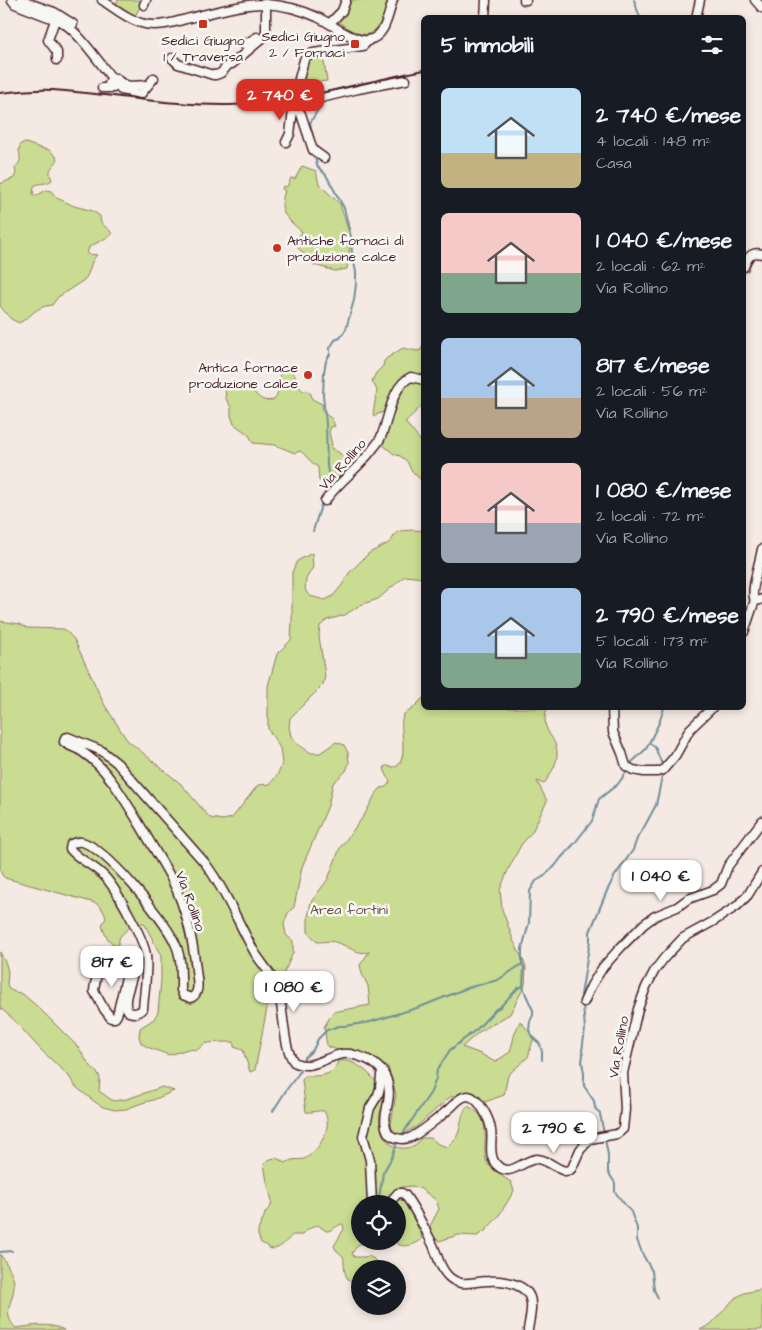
<!DOCTYPE html>
<html lang="it">
<head>
<meta charset="utf-8">
<style>
  :root { --surface:#171b24; --page:#242831; --text:#f1f3f6; --muted:#9ea1a6; --accent:#d93025 }
  body { margin:0; font-family:"Architects Daughter",sans-serif; background:var(--page); color:var(--text); height:100vh; display:flex; flex-direction:column; font-size:19px; white-space:nowrap }
  * { box-sizing:border-box; margin:0 }
  p { font-size:16px; color:var(--muted) }
  .icon { flex:none; width:28px; height:28px; fill:none; stroke:currentColor; stroke-width:2; stroke-linecap:round; stroke-linejoin:round }
  .map { position:relative; flex:1; overflow:hidden }
  .side { position:absolute; left:421px; top:15px; width:325px; height:695px; display:flex; flex-direction:column; background:var(--surface); border-radius:8px; box-shadow:0 2px 8px #0003 }
  .side>* { flex:none }
  .fabs { position:absolute; left:351px; top:1195px; display:grid; gap:10px }
  .fabs a { display:grid; place-items:center; width:55px; height:55px; border-radius:50%; background:var(--surface); box-shadow:0 2px 8px #0003; font-size:25px }
  .price { position:absolute; translate:-50% -42px; padding:0 11px; border-radius:10px; background:#fff; color:#222; font-size:16px; line-height:32px; filter:drop-shadow(0 1px 2px #0008) }
  .price::after { content:''; position:absolute; left:50%; top:30px; width:15px; height:11px; margin-left:-8px; background:inherit; clip-path:polygon(0 0,100% 0,50% 100%) }
  .price.selected { background:var(--accent); color:#fff }
  ul { padding:0; list-style:none }
  li { display:flex; align-items:center; gap:15px; height:125px; padding:0 20px }
  li span { display:grid; place-items:center; flex:none; width:140px; height:100px; border-radius:8px; color:#555 }
  li>.icon { margin-inline-start:auto }
  span .icon { width:60px; height:60px; fill:#fffc; stroke-width:1 }
  li b { font-size:21px }
  h2 { display:flex; justify-content:space-between; align-items:center; height:60px; padding:0 20px; font-size:21px }
  .map>svg:first-child { display:block }
  .green { fill:#c9dc91; stroke:#8a7e5e }
  .lines { fill:none; stroke-linecap:round; stroke-linejoin:round }
  .stream { stroke:#708f9b; stroke-width:2 }
  .minor-casing { stroke:#4a1f2b; stroke-width:11 }
  .minor { stroke:#f6f6f2; stroke-width:8 }
  .rail { stroke:#4a1f2b; stroke-width:2 }
  .poi-dot { fill:#c8321e; stroke:#f6f6f2; stroke-width:2 }
  .labels { text-anchor:middle; stroke-width:5; stroke-linejoin:round; paint-order:stroke }
  .poi-label { font-size:14px; fill:#4a1f2b; stroke:#f6f6f2; text-anchor:end }
  .street-label { font-size:14px; fill:#4a1f2b; stroke:#f6f6f2 }
  .park-label { font-size:14px; fill:#6a4e44; stroke:#f6f6f2 }
</style>
</head>
<body>
<div class="map">
<svg width="762" height="1330" viewBox="0 0 762 1330">
  <rect width="100%" height="100%" fill="#f5e9e3"/>
  <filter id="ink" filterUnits="userSpaceOnUse"><feTurbulence type="fractalNoise" baseFrequency=".02" numOctaves="2"/><feDisplacementMap in="SourceGraphic" scale="10" xChannelSelector="R" yChannelSelector="G"/><feConvolveMatrix kernelMatrix="1 2 1 2 8 2 1 2 1" color-interpolation-filters="sRGB"/></filter>
  <g filter="url(#ink)">
    <g class="green">
      <polygon points="118,0 144,0 135,16 115,5"/>
      <path d="M348,0H389C384,14 378,41 357,33C349,30 342,24 336,20Z"/>
      <polygon points="323,56 327,81 300,84 309,58"/>
      <path d="M22,143H26L40,148L49,150L56,156L57,161C50,170 48,169 52,180C46,185 40,182 34,186L33,195H38L46,190L51,191L57,198L74,206L93,211L100,216C100,228 108,225 112,234L108,237L89,247L87,254L97,255C89,262 91,273 84,280L58,297L52,305C34,307 34,315 19,323L11,319L0,306V184L14,178L16,173L15,168C17,165 21,162 20,158C20,151 17,149 22,143Z"/>
      <path d="M302,166L316,171L319,184L340,204L351,239L347,269L335,271L314,265C309,256 300,253 294,242L302,232C287,218 277,213 285,191L282,189L283,186L287,187L291,178L295,179Z"/>
      <path d="M424,343V375L406,374C392,385 391,398 383,412L374,416L373,414L377,390L372,381L376,373L383,366L384,361L387,358L403,348L417,351L421,350Z"/>
      <path d="M283,369C299,371 294,382 303,391H308L311,394L312,399L322,404C323,415 325,413 332,419C333,421 334,424 335,426L331,427L329,432L332,445L331,448C341,453 349,460 353,469L340,482L319,481L318,467C310,463 307,455 300,451L295,453L275,445L253,443L249,435L234,424L231,416V407L226,399L225,389C258,375 250,405 273,400C284,389 274,379 283,369Z"/>
      <path d="M413,381L424,382V404L405,422L424,445V483L411,470L407,461L400,456L394,454L383,445C387,430 394,395 405,385C408,383 410,382 413,381Z"/>
      <path d="M413,530L424,531V578L405,576L378,599L360,605L345,615L327,620L320,626L319,636L325,676L323,685L290,718L289,727L291,736L296,743L311,753H320L336,742L344,745L348,753L349,763L346,771L333,783L328,806L302,867L294,907L288,913L284,924L286,935L293,941V953L282,977L269,989L266,997L267,1008L255,1070L250,1072L243,1050L234,1047V1042C229,1042 208,1042 204,1044C202,1046 200,1048 197,1050L188,1049L169,1055L147,1047L141,1043L139,1036L140,1028L154,1019L158,1012L161,980V956L144,923L133,924C128,931 117,934 119,944L117,946C108,942 104,934 102,925L106,918C104,911 101,906 95,903L5,878L2,875L0,869V621L20,624L27,628L64,629L74,639L104,704L127,740L181,784L210,818L223,820L232,818L258,785L270,784L278,774L282,764L280,748L268,729V686L277,654L291,640L292,622V572L297,561L312,553L313,567L306,579L305,589L307,593L310,596L325,600L333,596L342,585L349,573L369,553L387,544L391,541L396,533L400,531Z"/>
      <path d="M424,697V708H547C539,734 558,735 557,755C557,765 549,776 544,784L537,781L547,801L532,832L521,845L508,870L500,890L502,909L514,942L526,966L525,985L510,1014L479,1032L462,1047L481,1054L495,1062L510,1052L515,1033L520,1021L534,1037L528,1057L508,1075L504,1095L485,1102L470,1092L450,1097L416,1127L400,1135L392,1132L391,1124L396,1094L388,1067L365,1056L343,1052L327,1046L324,1027L333,1012L370,1005L368,986L362,974L360,965L369,952C356,955 349,946 338,943C331,940 324,942 317,942L308,932V917L311,902L328,879L340,848L365,814L375,795L381,788L386,787L390,782L384,769L385,766C389,766 394,768 397,766C408,757 400,732 402,719L404,714L411,710Z"/>
      <polygon points="0,952 6,964 8,972 7,984 9,989 12,991 20,993 24,995 40,1009 78,1047 88,1063 99,1075 100,1079 99,1091 113,1101 127,1099 162,1087 174,1091 153,1100 142,1103 126,1109 115,1110 103,1107 95,1102 76,1087 68,1075 41,1050 12,1018 0,1008"/>
      <path d="M338,1061C355,1058 369,1073 379,1085C381,1088 384,1091 385,1095C386,1102 381,1107 380,1113C378,1119 381,1127 382,1132C387,1145 400,1152 413,1146C416,1145 419,1141 421,1138H431L438,1144L447,1147C451,1143 456,1139 458,1134C462,1123 460,1117 467,1106C500,1118 474,1157 492,1168C495,1170 500,1171 504,1173L503,1177L511,1182L514,1191L498,1217L485,1231L477,1236L458,1235L439,1241L432,1235L430,1226L439,1209L436,1200L421,1189L412,1186L402,1187L396,1191L395,1196C398,1200 403,1200 406,1204L421,1234L422,1239C415,1246 400,1249 394,1241H398V1204H360V1241H375C371,1245 365,1243 359,1244L352,1253L354,1257H364L369,1256L374,1259L378,1269H360V1282C341,1284 346,1268 343,1256L336,1250L334,1246L344,1229L343,1224C336,1225 333,1231 326,1231L318,1225C311,1227 307,1230 302,1235H292C287,1241 278,1252 269,1248C267,1246 264,1244 261,1243L258,1235V1230L264,1217L265,1213L271,1206L272,1201L267,1182L264,1164C271,1156 278,1157 285,1163C287,1162 290,1161 292,1160C296,1159 301,1160 304,1159C319,1152 334,1126 324,1111C318,1110 312,1113 306,1112L302,1080L305,1076C313,1076 328,1077 334,1069C336,1067 337,1064 338,1061Z"/>
      <path d="M0,1254C6,1263 13,1272 14,1283C15,1300 0,1313 16,1328C32,1326 49,1322 64,1330H0Z"/>
      <polygon points="758,1290 762,1290 762,1330 700,1330 711,1324 735,1298 744,1293"/>
    </g>
    <g class="lines">
      <g class="stream">
        <polyline points="634,0 640,18"/>
        <polyline points="315,146 310,123 320,106"/>
        <polyline points="315,156 317,166 326,175 344,208 351,237 352,253 356,272 356,284 354,300 346,329 340,338 335,340 330,348 330,354 326,361 324,372 323,395 326,424 327,466 329,478 324,498"/>
        <polyline points="313,531 322,502"/>
        <polyline points="744,608 745,608"/>
        <polyline points="649,743 655,747 663,767"/>
        <polyline points="630,764 646,749 659,723 664,708"/>
        <polyline points="582,1000 581,995 590,941 590,932 606,893 614,877 633,850 638,836 642,831 656,805 663,772"/>
        <polyline points="583,1005 585,1029 582,1051 583,1055 582,1062 584,1073 584,1086 594,1101 595,1108 600,1114 604,1134"/>
        <polyline points="542,1060 542,1052 540,1044 532,1037 529,1030 530,1021 533,1015 533,1010 526,995 523,986 524,967 522,964 522,949 529,923 530,891 536,881 543,877 555,866 561,858 574,844 592,821 599,799 618,784 627,771"/>
        <polyline points="303,1063 304,1058 313,1050 318,1039 327,1030 339,1026 345,1026 370,1022 420,1007 467,988 498,980 522,964"/>
        <polyline points="273,1111 287,1089 299,1073 301,1067"/>
        <polyline points="401,1136 431,1092 436,1078 437,1070 450,1050 477,1029 496,1009 500,1007 518,988 523,986"/>
        <polyline points="605,1139 608,1155 608,1172 615,1183 615,1192 631,1212 637,1228 637,1240 643,1255 652,1271 654,1290 658,1298"/>
        <polyline points="378,1204 383,1173 392,1157 398,1140"/>
        <polyline points="0,1252 12,1251"/>
      </g>
      <g class="minor-casing">
        <g id="minor">
          <path d="M12,0L15,4C30,10 45,16 59,21C77,27 107,74 121,90L141,94L154,78"/>
          <polyline points="20,0 54,12 73,24"/>
          <path d="M102,0C114,8 127,19 141,23C156,28 171,23 186,19C211,13 240,4 265,4C282,5 302,10 317,17C331,23 353,42 368,40C386,37 388,14 393,0"/>
          <polyline points="524,0 526,0"/>
          <polyline points="755,0 762,8"/>
          <polyline points="144,5 146,0"/>
          <polyline points="485,18 486,0"/>
          <polyline points="696,18 700,0"/>
          <polyline points="55,20 48,40 57,52 57,60"/>
          <polyline points="330,23 342,11 346,0"/>
          <polyline points="241,43 244,45 257,37"/>
          <polyline points="172,58 178,64 213,75 216,75 221,73 229,64 232,64 264,37 266,34 266,4"/>
          <path d="M116,78C124,88 134,86 147,85"/>
          <polyline points="102,88 113,88 109,82"/>
          <polyline points="294,105 297,104 358,89 406,80"/>
          <polyline points="294,105 301,114 313,150 324,158"/>
          <polyline points="286,142 290,134 295,94 304,60 307,56 313,53 363,46 369,40"/>
          <path d="M744,267C747,258 751,251 762,254"/>
          <path d="M325,501C338,482 358,469 372,450C375,446 379,442 381,437C389,419 391,386 411,377L424,380"/>
          <path d="M762,549C761,557 749,595 755,600C757,602 759,600 762,599"/>
          <polyline points="744,632 755,600"/>
          <polyline points="612,708 613,732 622,753 626,766 633,770 644,772 657,772 663,770 675,756 690,729 712,708"/>
          <path d="M91,964C102,973 94,980 94,991L104,1009L111,1018H115L117,1015L128,969L131,966L134,968C133,981 120,1002 129,1012C135,1014 138,1013 143,1009C144,993 148,970 146,955C143,937 118,892 106,878C96,866 80,861 70,849L71,844C75,842 78,841 82,842C106,848 163,918 174,941C182,956 181,973 181,990L183,995L191,998C201,993 197,980 196,970C193,940 186,909 173,882C165,866 155,851 146,835C135,817 124,797 111,780C103,769 92,758 81,751C75,747 69,747 64,742L65,738L68,737L102,751L117,763L205,863C226,891 238,923 255,953C262,964 271,973 276,985C285,1006 282,1047 294,1062C313,1073 331,1051 350,1054C376,1059 393,1074 388,1102C386,1113 382,1126 390,1135C396,1139 402,1140 409,1138C418,1135 441,1116 449,1109C455,1104 460,1096 468,1096C479,1097 490,1120 491,1130C493,1140 488,1154 495,1163C509,1181 523,1159 537,1159C547,1159 556,1169 565,1171L570,1170L572,1168L580,1150L590,1139L617,1134L623,1129L625,1109L623,1073L638,1009L646,987L655,970L665,957L683,938L714,921L737,906L748,895L762,872"/>
          <polyline points="584,1002 591,986 603,967 621,947 644,924 655,916 677,907 688,899 713,890 721,884 728,866 762,821"/>
          <polyline points="372,1204 370,1160 363,1136 370,1108 378,1095 380,1088 381,1075 383,1071"/>
          <path d="M388,1204L398,1193H402L405,1195C416,1210 425,1229 433,1245C438,1256 439,1267 448,1276C452,1280 456,1282 461,1283C470,1284 479,1281 488,1281C504,1280 530,1284 531,1303C532,1312 529,1321 528,1330"/>
        </g>
      </g>
      <use href="#minor" class="minor"/>
      <path class="rail" d="M0,93C18,91 35,89 53,90C112,94 171,106 230,105C295,103 360,83 424,70"/>
    </g>
  </g>
  <g class="poi-dot">
    <rect x="198" y="19" width="10" height="10" rx="2.5"/>
    <rect x="350" y="39" width="10" height="10" rx="2.5"/>
    <circle cx="277" cy="248" r="5"/>
    <circle cx="308" cy="375" r="5"/>
  </g>
  <g class="labels">
    <g class="poi-label">
      <text x="345" y="41">Sedici Giugno<tspan x="345" dy="16">2 / Fornaci</tspan></text>
      <text x="203" y="45" text-anchor="middle">Sedici Giugno<tspan x="203" dy="16">1 / Traversa</tspan></text>
      <text x="287" y="245" text-anchor="start">Antiche fornaci di<tspan x="287" dy="16">produzione calce</tspan></text>
      <text x="298" y="372">Antica fornace<tspan x="298" dy="16">produzione calce</tspan></text>
    </g>
    <g class="street-label">
      <text transform="translate(342 464) rotate(-48)" y="5">Via Rollino</text>
      <text transform="translate(191 901) rotate(70)" y="5">Via Rollino</text>
      <text transform="translate(618 1047) rotate(-80)" y="5">Via Rollino</text>
    </g>
    <g class="park-label">
      <text x="349" y="914">Area fortini</text>
    </g>
  </g>
</svg>
<div class="fabs">
<a><svg class="icon" aria-label="locate" viewBox="0 0 24 24"><circle cx="12" cy="12" r="6"/><path d="M12 2v4M12 18v4M2 12h4M18 12h4"/></svg></a>
<a><svg class="icon" aria-label="layers" viewBox="0 0 24 24"><path d="M12 4l9 5-9 5-9-5zM3 14l9 5 9-5"/></svg></a>
</div>
<b class="price selected" style="left:280px;top:121px">2 740 €</b>
<b class="price" style="left:661px;top:902px">1 040 €</b>
<b class="price" style="left:112px;top:988px">817 €</b>
<b class="price" style="left:294px;top:1013px">1 080 €</b>
<b class="price" style="left:554px;top:1154px">2 790 €</b>
<section class="side">
<h2>5 immobili<svg class="icon" aria-label="filters" viewBox="0 0 24 24"><path d="M4 7h16M4 17h16"/><circle cx="9" cy="7" r="2"/><circle cx="15" cy="17" r="2"/></svg></h2>
<ul>
<li><span style="background:linear-gradient(#bfe0f5 65%,#c2b280 0)"><svg class="icon" aria-label="home" viewBox="0 0 24 24"><path d="M3 11l9-7 9 7M6 9v11h12V9"/></svg></span><div><b>2 740 €/mese</b><p>4 locali · 148 m²</p><p>Casa</p></div></li>
<li><span style="background:linear-gradient(#f6c9c9 60%,#7fa58c 0)"><svg class="icon" aria-label="home" viewBox="0 0 24 24"><path d="M3 11l9-7 9 7M6 9v11h12V9"/></svg></span><div><b>1 040 €/mese</b><p>2 locali · 62 m²</p><p>Via Rollino</p></div></li>
<li><span style="background:linear-gradient(#a9c7e8 60%,#b9a48a 0)"><svg class="icon" aria-label="home" viewBox="0 0 24 24"><path d="M3 11l9-7 9 7M6 9v11h12V9"/></svg></span><div><b>817 €/mese</b><p>2 locali · 56 m²</p><p>Via Rollino</p></div></li>
<li><span style="background:linear-gradient(#f6c9c9 60%,#9aa5b1 0)"><svg class="icon" aria-label="home" viewBox="0 0 24 24"><path d="M3 11l9-7 9 7M6 9v11h12V9"/></svg></span><div><b>1 080 €/mese</b><p>2 locali · 72 m²</p><p>Via Rollino</p></div></li>
<li><span style="background:linear-gradient(#a9c7e8 65%,#7fa58c 0)"><svg class="icon" aria-label="home" viewBox="0 0 24 24"><path d="M3 11l9-7 9 7M6 9v11h12V9"/></svg></span><div><b>2 790 €/mese</b><p>5 locali · 173 m²</p><p>Via Rollino</p></div></li>
</ul>
</section>
</div>
</body>
</html>
